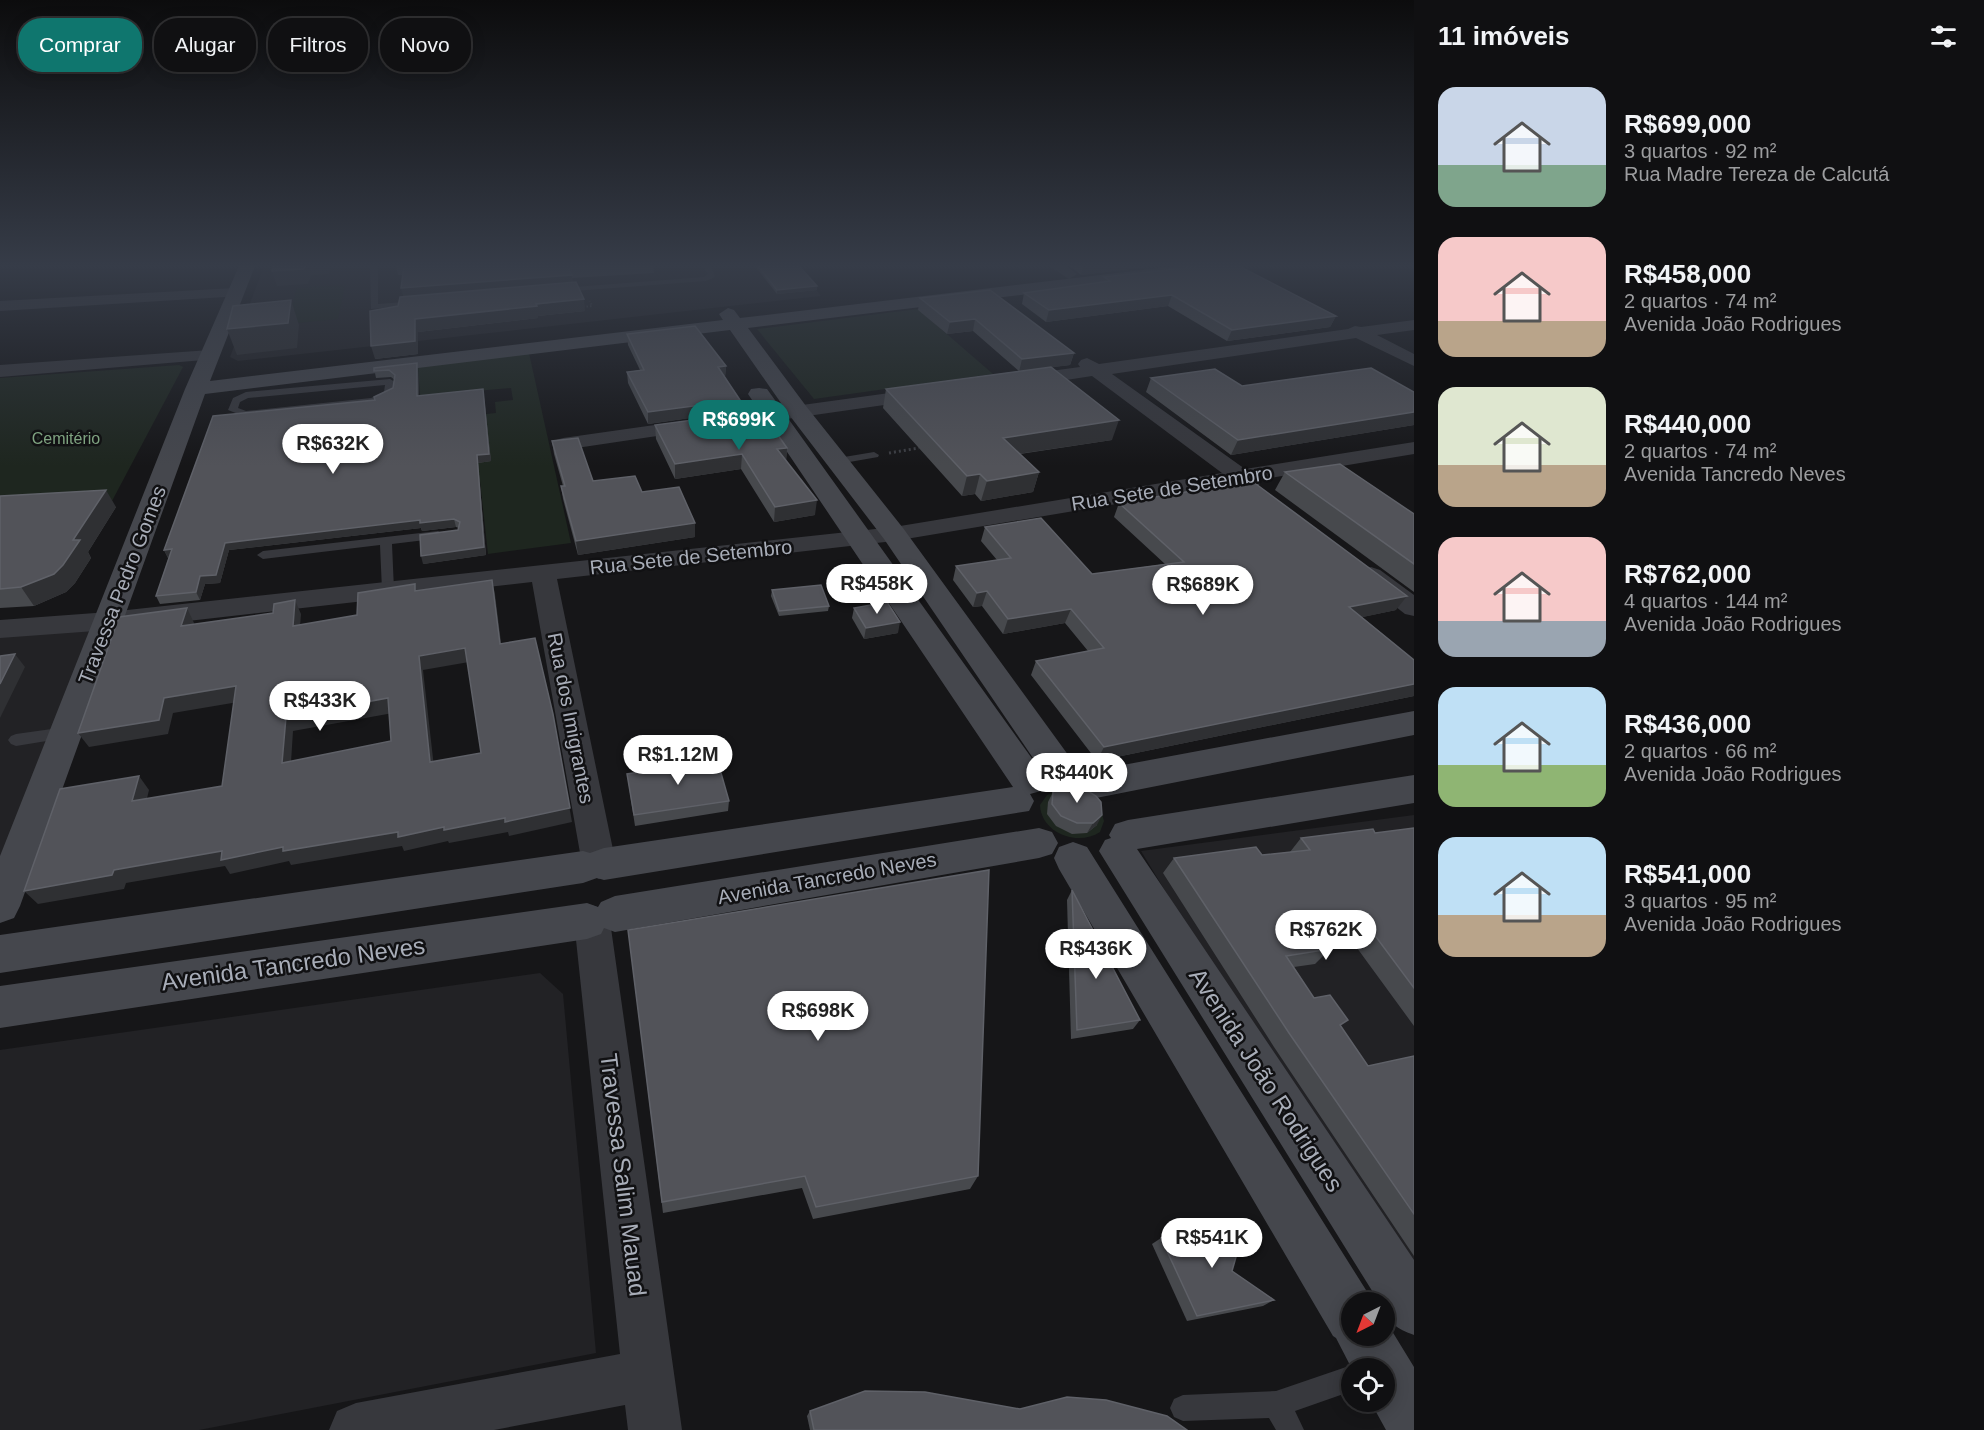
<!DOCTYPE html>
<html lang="pt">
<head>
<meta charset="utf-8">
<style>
  :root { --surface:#101012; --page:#19191b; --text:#f1f3f6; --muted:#9c9d9f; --line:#303032; --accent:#0f766e }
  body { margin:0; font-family:Arial,sans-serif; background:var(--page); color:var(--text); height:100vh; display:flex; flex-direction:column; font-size:22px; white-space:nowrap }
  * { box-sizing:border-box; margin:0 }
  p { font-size:20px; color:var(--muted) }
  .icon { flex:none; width:33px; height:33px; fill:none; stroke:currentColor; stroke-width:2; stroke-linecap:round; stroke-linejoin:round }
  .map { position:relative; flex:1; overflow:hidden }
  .drawer { display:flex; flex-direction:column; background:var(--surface); width:570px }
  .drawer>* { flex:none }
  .top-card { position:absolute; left:18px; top:18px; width:570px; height:54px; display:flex; gap:12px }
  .needle { width:39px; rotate:222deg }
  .fabs { position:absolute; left:1341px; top:1292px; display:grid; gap:12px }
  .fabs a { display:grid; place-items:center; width:54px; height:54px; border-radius:50%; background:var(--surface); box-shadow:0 3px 15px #0003,0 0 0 2px var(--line); font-size:30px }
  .price { position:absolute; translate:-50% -51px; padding:0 14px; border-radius:21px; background:#fff; color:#222; font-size:20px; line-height:39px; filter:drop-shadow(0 2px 3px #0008) }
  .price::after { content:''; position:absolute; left:50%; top:36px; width:18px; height:14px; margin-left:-9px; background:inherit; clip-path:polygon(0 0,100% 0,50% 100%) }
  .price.active { background:var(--accent); color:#fff }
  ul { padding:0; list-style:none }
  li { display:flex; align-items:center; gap:18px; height:150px; padding:0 24px }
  li span { display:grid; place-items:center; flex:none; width:168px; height:120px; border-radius:18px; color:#555 }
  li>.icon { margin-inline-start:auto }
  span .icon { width:72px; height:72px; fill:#fffc; stroke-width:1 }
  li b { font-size:26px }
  h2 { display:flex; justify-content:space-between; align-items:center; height:72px; padding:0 24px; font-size:26px }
  .chip { padding:0 21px; border-radius:24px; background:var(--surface); box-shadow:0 3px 15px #0003,0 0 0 2px var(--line); font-size:21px; line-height:54px }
  .chip.active { background:var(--accent); color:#fff }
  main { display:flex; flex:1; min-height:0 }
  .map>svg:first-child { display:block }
  .built { fill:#222225 }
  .green { fill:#1e261f }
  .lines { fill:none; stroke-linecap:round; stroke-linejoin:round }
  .path-far1 { stroke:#3d3f44; stroke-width:2; stroke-dasharray:1.5 2; stroke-linecap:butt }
  .path { stroke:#3d3f44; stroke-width:3; stroke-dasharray:2 3; stroke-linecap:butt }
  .lane { fill:#37383d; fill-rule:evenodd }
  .street { fill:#37383d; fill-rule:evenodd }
  .secondary { fill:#45474d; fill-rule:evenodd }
  .wall { fill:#47494d }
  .shaded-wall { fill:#2f3033 }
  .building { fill:#525359; stroke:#5f6168; stroke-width:1.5; fill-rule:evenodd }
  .labels { text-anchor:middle; stroke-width:5; stroke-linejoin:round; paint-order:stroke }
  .far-park-label { font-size:16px; fill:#7fa381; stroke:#111113 }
  .street-label { font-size:20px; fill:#a8adb8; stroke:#111113 }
  .near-street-label { font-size:24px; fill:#a8adb8; stroke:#111113 }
</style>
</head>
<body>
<main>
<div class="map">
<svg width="1414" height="1430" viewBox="0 0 1414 1430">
  <rect width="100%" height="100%" fill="#161618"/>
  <g class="built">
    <polygon points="264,266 797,266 821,296 238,361 230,357"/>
    <polygon points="102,625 0,887 0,632"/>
    <polygon points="1414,815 1414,1302 1141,851"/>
    <polygon points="540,973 563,994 596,1353 199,1430 0,1430 0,1050"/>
  </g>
  <g class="green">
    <polygon points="345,285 338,319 287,324 297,288"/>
    <polygon points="918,309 993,374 814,399 757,329"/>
    <polygon points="529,353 571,543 488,554 480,481 399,423 496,413 495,402 513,400 511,388 420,396 418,367"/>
    <polygon points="179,365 183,367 112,501 0,508 0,378"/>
    <path d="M1060,790L1102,814L1104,821L1100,832C1078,847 1041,833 1040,805L1047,795Z"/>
  </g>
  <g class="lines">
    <polyline class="path-far1" points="583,307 592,306 590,301"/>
    <polyline class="path" points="889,453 919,448"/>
    <g class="lane">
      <polygon points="370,266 378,266 378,304 417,301 421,303 420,305 371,309"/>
      <polygon points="703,266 711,266 715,277 706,281 561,292 557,290 561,288 704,277 708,274"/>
      <path d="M390,379L395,382L394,393L373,404L246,417L228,410L233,398L246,392ZM385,385L384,392L371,398L246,411L238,408L240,402L248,398Z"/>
      <polygon points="874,452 879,455 878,457 838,464 833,461 838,458"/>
      <polygon points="438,531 444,535 442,538 392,544 394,590 388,594 382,590 380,545 263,559 257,555 263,551"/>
      <polygon points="66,727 74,733 71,737 16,746 11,744 8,740 11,736 16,734"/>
      <polygon points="1352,1365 1359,1368 1352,1368 1352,1391 1295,1411 1304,1430 1276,1430 1269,1418 1183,1421 1174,1417 1170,1408 1174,1399 1183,1395 1276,1391"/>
    </g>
    <g class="street">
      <polygon points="1049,266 1067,266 1077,274 1069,279"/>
      <polygon points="235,288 241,290 243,293 241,296 0,311 0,301"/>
      <polygon points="1414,320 1414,330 1377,335 1414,354 1414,366 1356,338 1112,374 1245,469 1414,442 1414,454 1258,480 1260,483 1257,488 1249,490 1236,484 894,541 557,579 616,864 611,874 599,879 587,874 582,864 532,582 109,630 0,638 0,620 109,612 894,527 1222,473 1092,376 1021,387 1012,381 1021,375 1080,367 1078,364 1081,360 1087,358 1099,364 1348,329 1355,326 1361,327"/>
      <polygon points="210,350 219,355 216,359 0,377 0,365"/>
      <polygon points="926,388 936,394 933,398 744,425 737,423 734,419 737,415 744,413"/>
      <polygon points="697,419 704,421 707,425 704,429 563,450 556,448 552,444 556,440 563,438"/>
      <polygon points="1371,567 1380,570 1414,595 1414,616 1405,614 1362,580 1358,575 1362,570"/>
      <polygon points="592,905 605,910 610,921 682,1430 628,1430 625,1405 494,1430 329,1430 337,1411 356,1403 620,1354 574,921 579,910"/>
    </g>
    <g class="secondary">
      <polygon points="239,266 255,266 210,381 723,320 719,314 728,308 734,310 740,318 1176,266 1226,266 1218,271 748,328 806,406 903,528 1074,763 1080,773 1074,783 1062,786 1050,783 884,539 790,416 730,330 205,394 20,906 14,918 0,923 0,856 185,389"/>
      <polygon points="759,388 767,389 1041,771 1046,781 1041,791 1030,794 1034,801 1029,811 604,880 597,878 583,883 0,973 0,935 583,851 590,853 604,848 1013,787 748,394 751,389"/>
      <polygon points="1414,711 1414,735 1096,798 1083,794 1078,784 1083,774 1096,770"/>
      <path d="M1414,775V803L1137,849L1414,1260V1335C1398,1329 1384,1322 1384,1302H1379L1099,851L1105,840L1111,838L1109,835L1115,824L1128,820Z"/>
      <polygon points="1039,828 1052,832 1058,843 1052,854 1039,858 615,932 604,928 601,934 587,939 0,1028 0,986 587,903 598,907 601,902 615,896"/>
      <polygon points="1073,842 1087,847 1371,1298 1373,1302 1352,1302 1352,1335 1384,1335 1384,1318 1414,1367 1414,1430 1386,1430 1370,1401 1384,1401 1384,1368 1352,1369 1336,1338 1333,1336 1059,869 1054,858 1059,847"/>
    </g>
  </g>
  <g class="wall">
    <polygon points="396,266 653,266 654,273 572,278 573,283 585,311 538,316 538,318 418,332 418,354 375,359 403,297 403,275 398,275"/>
    <polygon points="755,266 799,266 817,286 817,290 777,294"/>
    <polygon points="1070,266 1146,266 1146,267 1081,275"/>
    <polygon points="1104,277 1336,316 1330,327 1227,341 1168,306 1046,322 1022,304 1024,293 1102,282"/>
    <polygon points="920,298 1074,353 1070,365 1052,367 1112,440 1020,454 1039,472 1033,492 981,501 975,494 962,496 883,408 886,389 1019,371 973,331 947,334 918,310"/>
    <polygon points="627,334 726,366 725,377 739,411 648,424 628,383 627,372 640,370 628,345"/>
    <polygon points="374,368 418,370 419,396 484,397 491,461 478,463 486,555 423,564 458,530 459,528 456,527 422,531 421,528 229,550 220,583 205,584 200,600 160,604 156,596 169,557 168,558 164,550 393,388 395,380 391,377 376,378"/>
    <polygon points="1151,378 1242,386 1414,392 1414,425 1231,455 1146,392"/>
    <polygon points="655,425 787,448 786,461 815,515 774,522 741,469 675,479 656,439"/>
    <polygon points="552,441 593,481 642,492 695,523 695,537 578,555 563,499 561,486 563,486 554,454"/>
    <polygon points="1285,472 1414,514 1414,592 1275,490"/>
    <polygon points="0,496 116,507 88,552 91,558 75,583 66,592 34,606 0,608"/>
    <polygon points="1119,503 1396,610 1362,617 1414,660 1414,696 1097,761 1031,675 1036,661 1088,651 1065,623 1003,634 982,606 973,607 953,580 956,566 997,560 981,541 985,527 1092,574 1165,564 1114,517"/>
    <polygon points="772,590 829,606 828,611 779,616 771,596"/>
    <polygon points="854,608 898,633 864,639 852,618"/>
    <polygon points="684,757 729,801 728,811 635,826 627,774 684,766"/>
    <polygon points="1053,792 1097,825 1087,833 1072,834 1056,826 1047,814 1048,802"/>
    <polygon points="1414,828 1414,1026 1349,937 1324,940 1330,949 1315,964 1294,967 1314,998 1341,1026 1368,1066 1414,1056 1414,1256 1274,1047 1163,873 1174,858 1262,855 1290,852 1301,838 1375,833"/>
    <polygon points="1072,890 1140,1020 1133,1029 1071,1039 1067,900"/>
    <polygon points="628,930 978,1176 970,1189 813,1219 802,1188 663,1213"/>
    <polygon points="1161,1238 1232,1271 1274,1300 1263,1306 1187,1321 1152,1244"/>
    <polygon points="1020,1409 1187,1430 810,1430 807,1416 810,1411"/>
  </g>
  <g class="shaded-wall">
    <polygon points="305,266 331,266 329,274 311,275 308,284 277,286 272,271"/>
    <polygon points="1083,266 1146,266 1146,267 1081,275"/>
    <polygon points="572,275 573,286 404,300 401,288"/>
    <polygon points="817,286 817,290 777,294 777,290"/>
    <polygon points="1172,295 1168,306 1046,322 1049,310"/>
    <polygon points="584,299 585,311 538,316 538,318 418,332 418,354 375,359 371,346 415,319"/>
    <polygon points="291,300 299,325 297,348 237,355 227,329"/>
    <polygon points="1336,316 1330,327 1227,341 1232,330"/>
    <polygon points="975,319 973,331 947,334 950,322"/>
    <polygon points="1074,353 1070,365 1019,372 1022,359"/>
    <polygon points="417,363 418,370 419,403 417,396"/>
    <polygon points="726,366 725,377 718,378 718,367"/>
    <polygon points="483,389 491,461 478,463 486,555 423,564 421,556 484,547 477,455"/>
    <polygon points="740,400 739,411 648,424 648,412"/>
    <polygon points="1414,412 1414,425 1231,455 1238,440"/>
    <polygon points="1119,420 1112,440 998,457 1003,438"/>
    <polygon points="787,448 786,463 777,449"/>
    <polygon points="742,454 741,469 675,479 675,464"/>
    <polygon points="1039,472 1033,492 981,501 987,481"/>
    <polygon points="980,474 975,494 962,496 967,476"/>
    <polygon points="106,490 116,507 88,552 91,558 75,583 66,592 34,606 21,587 73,540"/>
    <polygon points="817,500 815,515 774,522 775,507"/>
    <polygon points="454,519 456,527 422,531 421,528 229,550 220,583 205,584 200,600 196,592 200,576 225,543 420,520"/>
    <polygon points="695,523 695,537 578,555 576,541"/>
    <polygon points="172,549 177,557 168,558 164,550"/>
    <polygon points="492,580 495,594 503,658 500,644"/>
    <polygon points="987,591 982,606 973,607 977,593"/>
    <polygon points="1407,596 1396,610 1340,622 1349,607"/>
    <polygon points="295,600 301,614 299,640 293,626"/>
    <polygon points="187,608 194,623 189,641 181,626"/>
    <polygon points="1071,609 1065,623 1003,634 1008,619"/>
    <polygon points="900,622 898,633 864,639 866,628"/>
    <polygon points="465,648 469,662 423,670 435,776 430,762 419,656"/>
    <polygon points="15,654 25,667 0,718 0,684"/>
    <polygon points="1414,684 1414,696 1097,761 1104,747"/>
    <polygon points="236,686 244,701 173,713 168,734 89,747 78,733 164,698"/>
    <polygon points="388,698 393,713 293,731 290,778 282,763 286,717"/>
    <polygon points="553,714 572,822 509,836 508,832 449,843 448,841 404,851 402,846 291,865 289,861 230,874 225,866 126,883 124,889 38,904 24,891 114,870 222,851 283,847 398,832"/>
    <polygon points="139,776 149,790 143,815 132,801"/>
    <polygon points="1102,815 1097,825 1087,833 1093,823"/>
  </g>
  <g class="building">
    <polygon points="274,266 305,266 304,269 272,271"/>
    <polygon points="404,266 587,266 568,267 572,275 401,288"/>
    <polygon points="758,266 799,266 817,286 777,290"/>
    <polygon points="1202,266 1239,266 1336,316 1232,330 1172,295 1049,310 1024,293 1110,281 1104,277"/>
    <polygon points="576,282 584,299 536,304 537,306 415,319 415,341 371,346 370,311 398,306 400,297"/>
    <polygon points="990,290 1074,353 1022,359 975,319 950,322 920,298"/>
    <polygon points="291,300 288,323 227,329 233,306"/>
    <polygon points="695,326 726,366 718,367 740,400 648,412 627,372 644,370 627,334"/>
    <polygon points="417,363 417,396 483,389 489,454 477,455 484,547 421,556 420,535 458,530 460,522 454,519 420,523 420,520 225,543 216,575 200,576 196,592 156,596 172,549 164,550 213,416 375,400 374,397 393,388 395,375 389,370 374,371 374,368"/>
    <polygon points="1051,367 1119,420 1003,438 1039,472 987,481 980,474 967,476 886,389"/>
    <polygon points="1371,368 1414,392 1414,412 1238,440 1151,378 1215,369 1242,386"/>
    <polygon points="761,411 787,448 777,449 817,500 775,507 742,454 675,464 655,425"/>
    <polygon points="578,438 593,481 635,476 642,492 679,487 695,523 576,541 561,486 565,486 552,441"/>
    <polygon points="1340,464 1414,514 1414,564 1285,472"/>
    <polygon points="1252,481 1407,596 1349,607 1414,660 1414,684 1104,747 1036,661 1104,648 1071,609 1008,619 987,591 977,593 956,566 1011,558 985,527 1041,518 1092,574 1184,562 1119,503"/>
    <polygon points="106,490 73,540 80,540 63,565 54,574 21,587 0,589 0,496"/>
    <path d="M492,580L500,644L535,638L553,714L570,808L505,822V818L444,830V827L398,837V832L283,851V847L221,860L222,851L114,870L112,875L24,891L60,789L139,776L132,801L222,786L236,686L164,698L159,720L78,733L119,617L187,608L181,626L273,613L274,604L295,600L293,626L357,615L358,593L415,584V591ZM465,648L481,753L430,762L419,656ZM388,698L391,741L282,763L286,717Z"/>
    <polygon points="821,585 829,606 779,611 772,590"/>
    <polygon points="887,602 900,622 866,628 854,608"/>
    <polygon points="15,654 0,684 0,656"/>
    <polygon points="715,752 729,801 634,815 627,774 686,765 684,757"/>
    <polygon points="1065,785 1080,786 1096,796 1101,802 1102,815 1093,823 1077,823 1061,816 1052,804 1053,792"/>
    <polygon points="1414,828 1414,988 1365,922 1315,928 1330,949 1286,956 1314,998 1330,995 1348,1020 1340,1025 1368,1066 1414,1056 1414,1214 1289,1033 1174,858 1256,847 1262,855 1310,850 1301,838 1373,829 1375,833"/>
    <polygon points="989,870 978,1176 816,1207 805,1176 662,1202 628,930"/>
    <polygon points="1072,890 1140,1020 1077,1030"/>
    <polygon points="1246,1222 1232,1271 1274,1300 1197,1316 1161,1238"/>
    <polygon points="865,1391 925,1392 1020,1409 1067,1397 1106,1400 1167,1416 1187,1430 814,1430 810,1411"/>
  </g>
  <linearGradient id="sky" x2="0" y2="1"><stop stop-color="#0c0c0d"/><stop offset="0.57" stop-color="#363c48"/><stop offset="1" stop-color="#363c48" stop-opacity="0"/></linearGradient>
  <rect width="1414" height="466" fill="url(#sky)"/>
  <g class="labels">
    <g class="far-park-label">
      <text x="66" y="444">Cemitério</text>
    </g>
    <g class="street-label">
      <text transform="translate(1172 488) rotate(-9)" y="7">Rua Sete de Setembro</text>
      <text transform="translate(691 557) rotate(-6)" y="7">Rua Sete de Setembro</text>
      <text transform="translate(122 585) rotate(-69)" y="7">Travessa Pedro Gomes</text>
      <text transform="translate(571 718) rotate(79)" y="7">Rua dos Imigrantes</text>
      <text transform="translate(827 878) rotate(-10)" y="7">Avenida Tancredo Neves</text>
    </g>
    <g class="near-street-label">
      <text transform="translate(293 964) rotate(-8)" y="8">Avenida Tancredo Neves</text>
      <text transform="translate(1266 1080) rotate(57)" y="8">Avenida João Rodrigues</text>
      <text transform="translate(623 1175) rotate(83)" y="8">Travessa Salim Mauad</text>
    </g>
  </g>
</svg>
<div class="fabs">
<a><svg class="needle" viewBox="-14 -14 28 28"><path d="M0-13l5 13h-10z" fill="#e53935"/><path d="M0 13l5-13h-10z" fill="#9c9d9f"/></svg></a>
<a><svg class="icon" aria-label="locate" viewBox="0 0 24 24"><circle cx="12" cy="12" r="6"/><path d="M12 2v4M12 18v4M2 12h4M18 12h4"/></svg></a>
</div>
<b class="price active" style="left:739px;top:451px">R$699K</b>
<b class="price" style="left:333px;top:475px">R$632K</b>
<b class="price" style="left:877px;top:615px">R$458K</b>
<b class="price" style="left:1203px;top:616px">R$689K</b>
<b class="price" style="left:320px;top:732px">R$433K</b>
<b class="price" style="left:678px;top:786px">R$1.12M</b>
<b class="price" style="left:1077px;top:804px">R$440K</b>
<b class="price" style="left:1326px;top:961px">R$762K</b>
<b class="price" style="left:1096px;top:980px">R$436K</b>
<b class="price" style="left:818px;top:1042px">R$698K</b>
<b class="price" style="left:1212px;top:1269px">R$541K</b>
<div class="top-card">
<a class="chip active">Comprar</a>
<a class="chip">Alugar</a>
<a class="chip">Filtros</a>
<a class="chip">Novo</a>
</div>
</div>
<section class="drawer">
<h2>11 imóveis<svg class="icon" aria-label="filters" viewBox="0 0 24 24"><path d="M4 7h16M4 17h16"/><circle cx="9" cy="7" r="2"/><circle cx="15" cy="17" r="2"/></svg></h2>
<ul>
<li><span style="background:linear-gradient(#c9d6e8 65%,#7fa58c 0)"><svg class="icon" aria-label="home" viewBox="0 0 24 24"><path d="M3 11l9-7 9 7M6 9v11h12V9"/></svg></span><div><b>R$699,000</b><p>3 quartos · 92 m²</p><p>Rua Madre Tereza de Calcutá</p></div></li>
<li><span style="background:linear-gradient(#f6c9c9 70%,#b9a48a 0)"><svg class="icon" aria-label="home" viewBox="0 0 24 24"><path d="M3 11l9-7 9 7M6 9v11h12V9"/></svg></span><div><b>R$458,000</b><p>2 quartos · 74 m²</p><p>Avenida João Rodrigues</p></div></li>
<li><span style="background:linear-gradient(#dfe7d0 65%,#b9a48a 0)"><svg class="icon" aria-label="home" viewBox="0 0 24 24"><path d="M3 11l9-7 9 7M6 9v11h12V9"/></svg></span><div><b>R$440,000</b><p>2 quartos · 74 m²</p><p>Avenida Tancredo Neves</p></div></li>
<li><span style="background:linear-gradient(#f6c9c9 70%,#9aa5b1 0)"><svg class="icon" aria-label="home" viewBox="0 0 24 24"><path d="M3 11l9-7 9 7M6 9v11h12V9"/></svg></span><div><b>R$762,000</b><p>4 quartos · 144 m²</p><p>Avenida João Rodrigues</p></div></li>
<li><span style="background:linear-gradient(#bfe0f5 65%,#8fb573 0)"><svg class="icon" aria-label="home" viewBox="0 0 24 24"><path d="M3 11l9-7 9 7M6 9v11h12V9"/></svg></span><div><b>R$436,000</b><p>2 quartos · 66 m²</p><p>Avenida João Rodrigues</p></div></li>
<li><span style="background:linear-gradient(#bfe0f5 65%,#b9a48a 0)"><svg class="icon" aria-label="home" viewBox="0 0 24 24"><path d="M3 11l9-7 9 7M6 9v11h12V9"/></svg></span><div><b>R$541,000</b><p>3 quartos · 95 m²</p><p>Avenida João Rodrigues</p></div></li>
</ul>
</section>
</main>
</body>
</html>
